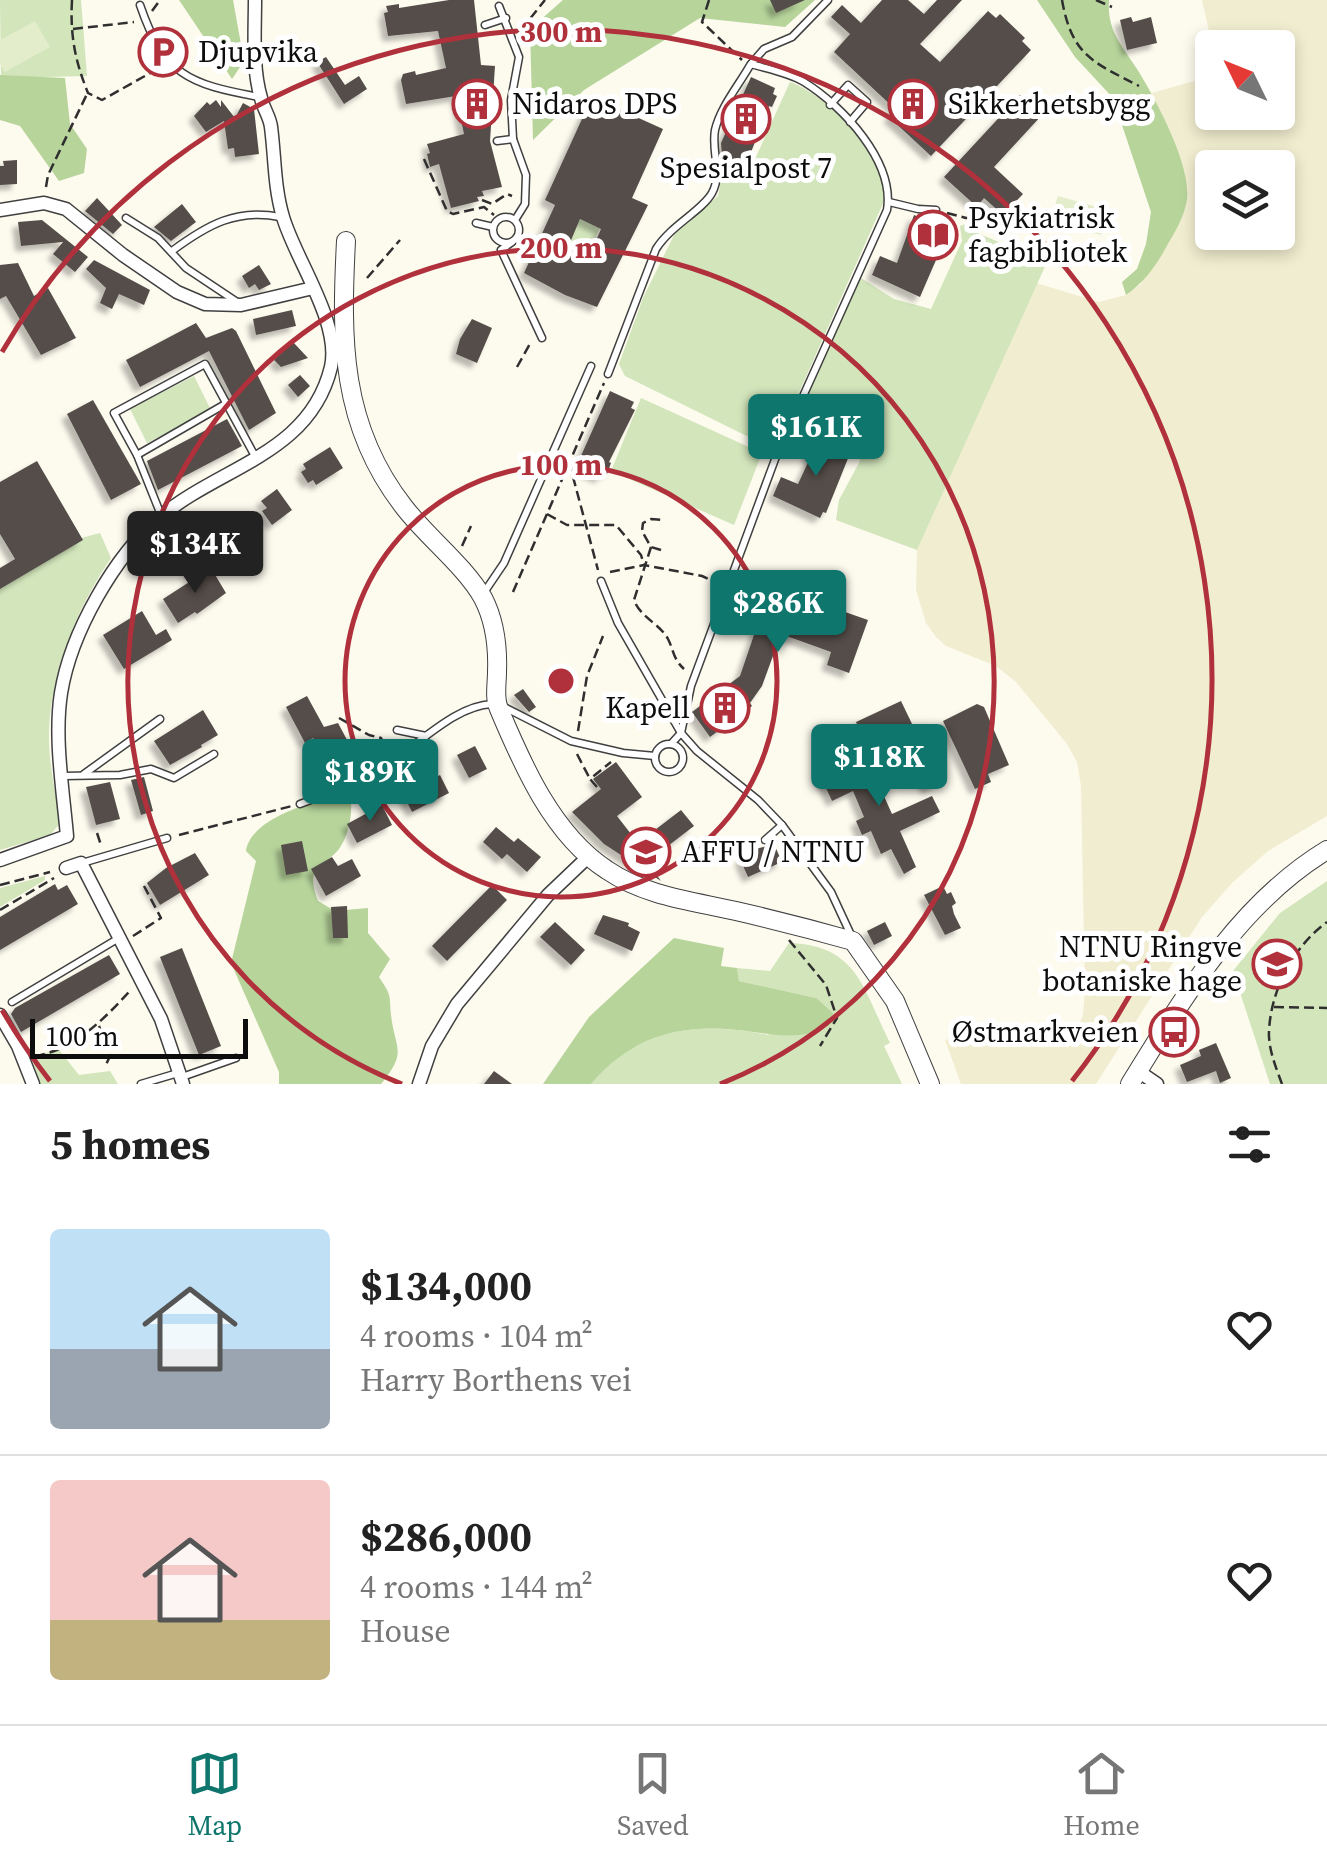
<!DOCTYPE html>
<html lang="en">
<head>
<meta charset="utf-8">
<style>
  :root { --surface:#fff; --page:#f6f6f6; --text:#222; --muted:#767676; --line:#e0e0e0; --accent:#0f766e }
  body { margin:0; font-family:"Source Serif 4",serif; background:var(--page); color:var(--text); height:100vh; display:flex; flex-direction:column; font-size:38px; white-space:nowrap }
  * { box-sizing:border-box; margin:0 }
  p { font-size:32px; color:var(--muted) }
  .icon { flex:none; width:55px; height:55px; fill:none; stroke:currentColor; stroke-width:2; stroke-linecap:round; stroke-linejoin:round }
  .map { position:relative; height:1084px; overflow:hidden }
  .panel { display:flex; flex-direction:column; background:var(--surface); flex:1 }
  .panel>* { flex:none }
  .needle { width:65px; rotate:313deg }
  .fabs { position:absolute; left:1195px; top:30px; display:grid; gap:20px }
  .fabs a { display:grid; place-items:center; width:100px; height:100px; border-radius:10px; background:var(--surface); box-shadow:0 5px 15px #0003; font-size:50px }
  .scale { position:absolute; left:30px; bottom:25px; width:218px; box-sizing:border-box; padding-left:10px; border:5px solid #0d0d0d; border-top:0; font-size:28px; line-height:35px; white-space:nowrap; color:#0d0d0d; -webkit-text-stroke:8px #fff; paint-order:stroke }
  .price { position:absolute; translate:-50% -85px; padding:0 22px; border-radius:10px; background:var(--accent); color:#fff; font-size:32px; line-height:65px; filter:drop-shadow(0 2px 5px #0008) }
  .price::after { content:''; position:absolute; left:50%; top:60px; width:30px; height:22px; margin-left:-15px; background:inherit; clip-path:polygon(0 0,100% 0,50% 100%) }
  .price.on { background:#222; color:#fff }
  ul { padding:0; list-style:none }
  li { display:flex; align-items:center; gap:30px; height:250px; padding:0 50px }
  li+li { border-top:2px solid var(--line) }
  li span { display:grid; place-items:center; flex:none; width:280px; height:200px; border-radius:10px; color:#555 }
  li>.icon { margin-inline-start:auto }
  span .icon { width:120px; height:120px; fill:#fffc; stroke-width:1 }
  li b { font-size:42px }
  h2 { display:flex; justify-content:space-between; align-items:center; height:120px; padding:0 50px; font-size:42px }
  .dock { display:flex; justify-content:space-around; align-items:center; height:140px; border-top:2px solid var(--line); background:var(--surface); font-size:28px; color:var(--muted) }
  .dock a { display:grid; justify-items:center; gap:5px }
  .dock .on { color:var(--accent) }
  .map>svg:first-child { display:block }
  .farmland { fill:#f1edd0; fill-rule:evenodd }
  .green { fill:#d2e5bb }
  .forest { fill:#b7d49b }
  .pitch { fill:#e3edcc }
  .building { fill:#544e4a; fill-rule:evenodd; filter:url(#shadow) }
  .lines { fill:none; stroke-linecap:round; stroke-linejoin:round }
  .service-casing { stroke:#404040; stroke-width:9 }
  .minor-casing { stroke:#404040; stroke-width:15 }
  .tertiary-casing { stroke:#404040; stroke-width:20 }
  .path { stroke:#2f2f2f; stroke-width:2.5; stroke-dasharray:10 5; stroke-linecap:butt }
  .service { stroke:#fff; stroke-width:6 }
  .minor { stroke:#fff; stroke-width:12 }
  .tertiary { stroke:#fff; stroke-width:18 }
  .ring { fill:none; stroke:#b0313c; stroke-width:5 }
  .labels { text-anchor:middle; stroke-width:10; stroke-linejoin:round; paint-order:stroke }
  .poi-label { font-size:30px; fill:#0d0d0d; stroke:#fff; text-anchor:start }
  .centre { fill:#b0313c; stroke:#fff; stroke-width:5 }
  .ring-label { font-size:30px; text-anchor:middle; font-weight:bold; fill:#b0313c; stroke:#fff; stroke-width:10; stroke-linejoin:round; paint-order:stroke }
</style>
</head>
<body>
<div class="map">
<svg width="1327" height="1084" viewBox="0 0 1327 1084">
  <defs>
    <filter id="shadow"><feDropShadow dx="-5.5" dy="5.5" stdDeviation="2.5" flood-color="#0004"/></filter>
  </defs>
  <rect width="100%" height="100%" fill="#fdfaee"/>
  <path class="farmland" d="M1202,0H1327V816L1268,851L1233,882L1202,917L1096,1084H961L945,1040L973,1034L1054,1042L1077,1029L1083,1015L1085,991L1081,786L1077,762L1067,744L1016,682L996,666L946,646L936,637L926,623L916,590L917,550L1036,283L1099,302L1126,295L1141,284L1181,164L1152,93L1194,81L1207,71L1212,57L1211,40ZM1212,48H1278V112H1212ZM1212,168H1278V232H1212Z"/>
  <g class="green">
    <polygon points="0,0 81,0 87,76 1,78"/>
    <path d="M790,82C833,98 881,153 885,199L781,433L767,441L759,442L625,376L619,364L643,298L675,233L718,196L722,175L719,156L750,170Z"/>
    <polygon points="580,219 600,228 585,260 565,251"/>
    <path d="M968,223L970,230L1047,262L917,550L836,520L839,500L860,461C849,427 832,436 810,421L807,425L798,420V415L861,278L894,299L931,309L962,241L960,226Z"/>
    <polygon points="194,376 211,410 147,443 130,409"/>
    <polygon points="641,398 762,453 734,525 611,471"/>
    <path d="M100,533L111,558C77,608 52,669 49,730C48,761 55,792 61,822L50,835L0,850V587L81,538Z"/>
    <polygon points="45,876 45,880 0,907 0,888"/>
    <polygon points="1327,881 1327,1084 1270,1084 1233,971 1280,913"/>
    <path d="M789,943C858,945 863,989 890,1043L884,1046L902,1084H591C640,1027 697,1021 768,1035L816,998L739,981L737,968L770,971Z"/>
    <polygon points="59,1050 79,1075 110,1071 118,1084 40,1084 31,1056"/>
  </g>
  <g class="forest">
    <polygon points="179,0 233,0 244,61 232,79"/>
    <polygon points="563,0 815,0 785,27 700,18 584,90 533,140 530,29"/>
    <path d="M1037,0H1109C1107,31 1121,44 1137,69C1155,98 1191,164 1187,199C1185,214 1177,229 1169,242C1158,263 1146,281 1126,295L1122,282L1137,269L1146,244L1151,212L1113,98L1075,57Z"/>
    <polygon points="0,75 65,78 70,124 87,149 84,173 59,181 20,126 0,120"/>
    <path d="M329,797L344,798L351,803C352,817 348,837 339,849C320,871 305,866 318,901L335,911L368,908V933L390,959L379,977C392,997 389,993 391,1015C395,1050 408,1051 381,1084H279V1072L231,963L256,861L246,851C250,821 303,805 329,797Z"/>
    <path d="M674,938L724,948L721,966L737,968L739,981L816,998L833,1013L829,1026C807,1039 778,1036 753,1032C687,1022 636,1032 591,1084H543L589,1017Z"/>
  </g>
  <g class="pitch">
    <polygon points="35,21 50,47 5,72 0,64 0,40"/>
    <polygon points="1058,196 1108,210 1101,235 1050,221"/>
  </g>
  <g class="building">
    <polygon points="449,0 474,0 481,65 495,66 490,141 502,187 482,191 484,196 477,197 479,201 451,208 439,164 430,167 427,154 430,153 427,144 464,134 456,96 406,104 401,80 403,74 415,71 416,75 446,68 438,31 388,36 384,13 388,12 386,6 399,4 399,8"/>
    <polygon points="770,0 805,0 776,13"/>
    <polygon points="882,0 908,0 924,14 937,0 962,0 920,44 940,62 988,11 996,18 1000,14 1025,38 1022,41 1031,50 931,156 889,117 895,109 834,52 850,34 831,17 842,5 861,23"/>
    <polygon points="1131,17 1133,22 1151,17 1157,43 1127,50 1120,20"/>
    <polygon points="326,57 345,85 359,76 367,89 344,104 317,62"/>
    <polygon points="751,77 775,88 773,94 777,96 772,107 769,106 748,160 744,158 741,164 722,156 721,143"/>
    <polygon points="1020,95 1042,115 994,167 1023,194 1003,215 984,198 977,207 944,177"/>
    <path d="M592,97L663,129L632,198L648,205L597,307L565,295L524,273L555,205L545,200ZM580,219L601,229L587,261L566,252Z"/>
    <polygon points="216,100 221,107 221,100 235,118 243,103 254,109 259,154 235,157 234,148 228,149 224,121 206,132 194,116 207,102 210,105"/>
    <polygon points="17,160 17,184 0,185 0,166 4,166 3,161"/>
    <polygon points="97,198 122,225 113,234 85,211"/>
    <polygon points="182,204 196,222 171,241 154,227"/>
    <polygon points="914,215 949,230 920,297 872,275 880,256 897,263"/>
    <polygon points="42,220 88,257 75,272 53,254 63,242 21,246 18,222"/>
    <polygon points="94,260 150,290 144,305 119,294 112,309 100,303 106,288 86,269"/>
    <polygon points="18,263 34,296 48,288 76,338 41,355 6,296 0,299 0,265"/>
    <polygon points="259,265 271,284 259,290 255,284 249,288 242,276"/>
    <polygon points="292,310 296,326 256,335 253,319"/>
    <polygon points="472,319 492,328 477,363 456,354 460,339"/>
    <polygon points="196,323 206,338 232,328 236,331 276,413 249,430 209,351 140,387 126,360"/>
    <polygon points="293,342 308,358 281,367 274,360"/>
    <polygon points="300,375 310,386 298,397 288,385"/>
    <polygon points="610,391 634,402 631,408 635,410 609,462 611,463 607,474 603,472 600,478 576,467"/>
    <polygon points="93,400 141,484 111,500 67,414"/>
    <polygon points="227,419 242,446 158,490 147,461"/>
    <polygon points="815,436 851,451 826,513 823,512 820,518 773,496 781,477 798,484 811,456 807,454"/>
    <polygon points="330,447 343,468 316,485 313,480 308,483 301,472 306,469 303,464"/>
    <polygon points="37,461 83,540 0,589 0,568 15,559 0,534 0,482"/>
    <polygon points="277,489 292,510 272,525 262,511 267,508 261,501"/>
    <polygon points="211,568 226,593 197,614 195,612 178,623 163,599"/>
    <polygon points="751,594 840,626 845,612 868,620 849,673 827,665 831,652 781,634 762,686 750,703 752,706 710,737 692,712 740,676 757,626 742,621"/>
    <polygon points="142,611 156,635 166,629 172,640 124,669 103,635"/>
    <polygon points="523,689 536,707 529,712 514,695"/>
    <polygon points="307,696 324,727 338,723 353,751 328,764 313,738 305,743 286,707"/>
    <polygon points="901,701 914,728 868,750 856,722"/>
    <polygon points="977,704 984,707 1009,765 988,774 991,782 975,789 943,721"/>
    <polygon points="203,710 218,735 201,745 202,747 170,765 154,741"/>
    <polygon points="475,746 487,769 469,778 457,755"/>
    <polygon points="866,756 892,814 932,796 940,812 900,831 916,867 904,874 891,849 881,854 871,831 862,835 856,821 864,817 853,791 832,801 821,777"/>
    <polygon points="926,757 938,784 927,789 914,763"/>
    <polygon points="616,762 642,797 617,816 638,843 681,810 694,826 647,862 661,881 604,844 572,812 601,789 593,779"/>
    <polygon points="440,775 449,793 412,812 403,794"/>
    <polygon points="144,777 153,811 141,815 131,780"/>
    <polygon points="110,782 120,819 96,825 86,787"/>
    <polygon points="382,805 392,825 357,843 347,824"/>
    <polygon points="496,827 514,842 518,838 541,857 527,872 507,854 502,859 483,842"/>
    <polygon points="302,841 308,871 286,875 281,845"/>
    <polygon points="774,844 782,862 748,877 740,859 756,849"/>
    <polygon points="195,853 209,875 160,905 147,883 166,868"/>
    <polygon points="332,857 338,866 352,859 361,876 326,896 311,869"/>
    <polygon points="55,884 58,890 67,885 78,904 0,950 0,917"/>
    <polygon points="492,885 507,900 447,961 432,946"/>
    <polygon points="943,886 947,894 951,892 956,903 952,906 954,914 961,928 945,935 924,895"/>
    <polygon points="347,906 348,938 333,938 331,907"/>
    <polygon points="603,915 629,923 628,926 640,932 632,951 594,934"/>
    <polygon points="555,922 585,950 571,965 540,937"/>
    <polygon points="885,922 892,936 874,945 867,931"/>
    <polygon points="182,948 221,1046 199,1055 160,957"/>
    <polygon points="109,955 120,974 21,1032 11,1014 15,1008"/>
    <polygon points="1216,1043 1231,1078 1220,1083 1216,1071 1187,1082 1180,1065 1201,1056 1199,1050"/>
    <polygon points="494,1071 512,1084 484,1084"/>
  </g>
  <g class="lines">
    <g class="service-casing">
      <g id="service">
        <path d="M140,5C164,75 188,84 259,97"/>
        <polyline points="499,6 519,57 511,100 513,139 526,175 525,204 515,220"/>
        <polyline points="485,25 506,18"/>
        <polyline points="751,64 764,49 792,37 828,0"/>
        <polyline points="830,105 848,85 867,102 850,122"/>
        <polyline points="497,141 513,139"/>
        <polyline points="889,202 918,209 936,210"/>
        <circle cx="506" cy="230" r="13"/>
        <polyline points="126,218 158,238 186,268 240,304"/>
        <polyline points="476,223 493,227"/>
        <polyline points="512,242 501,250 542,338"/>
        <path d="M172,251C207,225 237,208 280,217"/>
        <path d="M608,374L656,249C671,225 702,211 712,193C723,173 711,152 715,130C720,108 738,86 749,67L751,64C768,69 790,73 804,82C843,106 895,162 887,210L777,454L691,686L681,733L671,744"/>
        <polyline points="137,455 227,403"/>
        <polyline points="161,515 137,455 114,413 205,364 256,458"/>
        <polyline points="601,581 618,623 681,733 697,751 758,800 782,825 831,892 851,935"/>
        <polyline points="483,594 504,563 591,366"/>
        <polyline points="504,707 571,741 623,753 655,756"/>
        <polyline points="397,730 426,736"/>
        <circle cx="669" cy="758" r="14"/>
        <polyline points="84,774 160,719"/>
        <polyline points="63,776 120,775 151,769 174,778 214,754"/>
        <path d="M300,804C332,793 362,779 391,761C422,742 455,706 492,704"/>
        <polyline points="765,840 782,825"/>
        <polyline points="82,863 167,838"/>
        <polyline points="12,1002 114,941"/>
        <polyline points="182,1077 236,1058"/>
        <polyline points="141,1084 178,1073"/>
      </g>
    </g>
    <g class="minor-casing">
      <g id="minor">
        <polyline points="0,210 44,203 66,209 123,255 177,292 205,304 241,305 313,288"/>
        <path d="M0,860L67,836C63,790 54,738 61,693C71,632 114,557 160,517C221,466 310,454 331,367C341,322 295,259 283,217C274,187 275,157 271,127C270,117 263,108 261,98C252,68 255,31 255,0"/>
        <polyline points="66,868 81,863 161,1019 183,1084"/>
        <polyline points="0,1015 18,1046 33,1084"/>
        <polyline points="1138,1071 1157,1084"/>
        <polyline points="419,1084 432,1046 457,1004 548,895 589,856"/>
      </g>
    </g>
    <g class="tertiary-casing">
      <g id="tertiary">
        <path d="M346,241C341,339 340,425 404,507C427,537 465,566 483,598C495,621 498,646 497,672C497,684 494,698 499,709C523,766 553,835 607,870C645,896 692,901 736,911C775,920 814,930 853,941L895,1001L930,1084"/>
        <path d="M1130,1084C1184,997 1238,904 1327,850"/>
      </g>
    </g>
    <g class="path">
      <path d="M72,0C70,35 75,61 88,93L102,100L161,67"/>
      <polyline points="709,0 702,22 742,60"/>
      <path d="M1062,0C1072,56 1093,62 1139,86"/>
      <polyline points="1096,0 1112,7"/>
      <polyline points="152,11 160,0"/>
      <polyline points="73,29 134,22"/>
      <polyline points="521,30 545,0"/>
      <polyline points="424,159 447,211 453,214 484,207 494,215"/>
      <polyline points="46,187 48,175 87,94"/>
      <polyline points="482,200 492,204 507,194 512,196"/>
      <polyline points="947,213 966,218 988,216 1021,224"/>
      <polyline points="367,278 400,240"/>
      <polyline points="517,367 531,342"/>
      <polyline points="569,462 598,570"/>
      <polyline points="547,514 567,525 616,525 641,555 644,565"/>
      <polyline points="462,546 471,526"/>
      <path d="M651,547L634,600C640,617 660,624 668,639C674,651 673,659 684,669"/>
      <polyline points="661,550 651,547 642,531 643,523 651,519 665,520"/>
      <polyline points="610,572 644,565 702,576 719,584"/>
      <polyline points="513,592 604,383"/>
      <polyline points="339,718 369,735 381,738 387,750"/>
      <polyline points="578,731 587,676 603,636"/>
      <polyline points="577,754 590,779"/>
      <polyline points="597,787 590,779 611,762"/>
      <polyline points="97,833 101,845"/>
      <polyline points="179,835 292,806"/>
      <polyline points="0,885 50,872"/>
      <polyline points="0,910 54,878"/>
      <polyline points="133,936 161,918 144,886"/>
      <polyline points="789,940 826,985 837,1018 820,1046"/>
      <polyline points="1274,1007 1327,1008"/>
      <polyline points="99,1026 110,1056 105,1067"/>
      <path d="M35,1056C74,1050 103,1020 129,992"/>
      <path d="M1282,1084C1276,1068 1268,1048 1269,1031C1271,989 1294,946 1327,922"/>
    </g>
    <use href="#service" class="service"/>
    <use href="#minor" class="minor"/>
    <use href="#tertiary" class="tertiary"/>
  </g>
  <g class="ring">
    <circle cx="561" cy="681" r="216"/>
    <path d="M402 1084A433 433 0 1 1 720 1084"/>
    <path d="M50 1081A649 649 0 0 1 2 1010M2 352A649 649 0 1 1 1072 1081"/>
  </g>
  <defs>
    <g id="parking-ring" transform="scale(2.5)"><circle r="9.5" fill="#fff" stroke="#b0313c" stroke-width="1.5"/><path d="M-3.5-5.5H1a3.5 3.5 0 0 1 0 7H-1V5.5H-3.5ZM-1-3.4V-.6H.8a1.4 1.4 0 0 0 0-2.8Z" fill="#b0313c"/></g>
    <g id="building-ring" transform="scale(2.5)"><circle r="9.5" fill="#fff" stroke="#b0313c" stroke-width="1.5"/><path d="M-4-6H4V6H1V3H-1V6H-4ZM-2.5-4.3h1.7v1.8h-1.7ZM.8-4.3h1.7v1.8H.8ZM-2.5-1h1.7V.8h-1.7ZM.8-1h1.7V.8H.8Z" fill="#b0313c"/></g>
    <g id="library-ring" transform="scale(2.5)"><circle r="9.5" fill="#fff" stroke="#b0313c" stroke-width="1.5"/><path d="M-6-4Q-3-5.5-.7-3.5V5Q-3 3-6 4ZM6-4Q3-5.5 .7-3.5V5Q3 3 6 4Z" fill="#b0313c"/></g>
    <g id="university-ring" transform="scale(2.5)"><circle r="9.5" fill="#fff" stroke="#b0313c" stroke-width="1.5"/><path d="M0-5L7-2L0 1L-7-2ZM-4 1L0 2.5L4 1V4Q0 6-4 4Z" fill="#b0313c"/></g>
    <g id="bus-ring" transform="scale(2.5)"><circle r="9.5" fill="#fff" stroke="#b0313c" stroke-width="1.5"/><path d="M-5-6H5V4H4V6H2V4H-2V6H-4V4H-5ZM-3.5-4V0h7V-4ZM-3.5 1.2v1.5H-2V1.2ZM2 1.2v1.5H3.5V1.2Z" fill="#b0313c"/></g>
  </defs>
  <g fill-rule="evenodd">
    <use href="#parking-ring" x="163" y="52"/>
    <use href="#building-ring" x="477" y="104"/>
    <use href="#building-ring" x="913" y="104"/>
    <use href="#building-ring" x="746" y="119"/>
    <use href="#library-ring" x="933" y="235"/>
    <use href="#building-ring" x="725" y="708"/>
    <use href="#university-ring" x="646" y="852"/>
    <use href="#university-ring" x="1277" y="964"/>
    <use href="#bus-ring" x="1174" y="1032"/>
  </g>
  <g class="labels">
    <g class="poi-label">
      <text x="198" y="62">Djupvika</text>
      <text x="512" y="114">Nidaros DPS</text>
      <text x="948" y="114">Sikkerhetsbygg</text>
      <text x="746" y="178" text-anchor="middle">Spesialpost 7</text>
      <text x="968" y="228">Psykiatrisk<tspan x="968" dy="34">fagbibliotek</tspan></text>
      <text x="690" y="718" text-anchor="end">Kapell</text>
      <text x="681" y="862">AFFU / NTNU</text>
      <text x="1242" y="957" text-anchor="end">NTNU Ringve<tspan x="1242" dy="34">botaniske hage</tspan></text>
      <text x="1139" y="1042" text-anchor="end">Østmarkveien</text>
    </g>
  </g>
  <circle cx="561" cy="681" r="15" class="centre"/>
  <g class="ring-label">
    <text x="561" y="42">300 m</text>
    <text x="561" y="258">200 m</text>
    <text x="561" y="475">100 m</text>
  </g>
</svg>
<div class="fabs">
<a><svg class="needle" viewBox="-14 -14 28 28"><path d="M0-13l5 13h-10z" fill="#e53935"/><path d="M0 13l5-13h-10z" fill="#767676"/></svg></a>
<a><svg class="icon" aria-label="layers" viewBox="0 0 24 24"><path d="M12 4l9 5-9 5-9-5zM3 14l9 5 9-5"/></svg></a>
</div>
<div class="scale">100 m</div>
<b class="price" style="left:816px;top:479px">$161K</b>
<b class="price on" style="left:195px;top:596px">$134K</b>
<b class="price" style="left:778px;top:655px">$286K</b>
<b class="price" style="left:879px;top:809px">$118K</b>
<b class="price" style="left:370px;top:824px">$189K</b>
</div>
<section class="panel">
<h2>5 homes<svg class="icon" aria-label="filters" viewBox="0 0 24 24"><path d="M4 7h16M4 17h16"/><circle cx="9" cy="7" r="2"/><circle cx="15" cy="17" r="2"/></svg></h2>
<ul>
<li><span style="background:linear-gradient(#bfe0f5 60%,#9aa5b1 0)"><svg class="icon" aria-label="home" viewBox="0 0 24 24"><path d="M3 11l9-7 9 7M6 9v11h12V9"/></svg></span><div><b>$134,000</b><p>4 rooms · 104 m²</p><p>Harry Borthens vei</p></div><svg class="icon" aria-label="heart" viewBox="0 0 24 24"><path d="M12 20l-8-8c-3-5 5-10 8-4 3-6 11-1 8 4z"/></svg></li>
<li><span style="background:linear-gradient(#f6c9c9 70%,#c2b280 0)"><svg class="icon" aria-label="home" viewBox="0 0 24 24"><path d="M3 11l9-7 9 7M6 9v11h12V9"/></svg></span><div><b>$286,000</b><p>4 rooms · 144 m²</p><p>House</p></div><svg class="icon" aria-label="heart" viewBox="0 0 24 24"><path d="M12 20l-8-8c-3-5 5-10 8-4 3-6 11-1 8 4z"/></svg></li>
</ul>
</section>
<nav class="dock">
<a class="on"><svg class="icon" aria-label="map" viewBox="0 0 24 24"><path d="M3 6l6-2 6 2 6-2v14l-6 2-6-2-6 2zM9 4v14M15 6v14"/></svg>Map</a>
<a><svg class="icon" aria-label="saved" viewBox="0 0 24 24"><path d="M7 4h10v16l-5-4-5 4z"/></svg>Saved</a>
<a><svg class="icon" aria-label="home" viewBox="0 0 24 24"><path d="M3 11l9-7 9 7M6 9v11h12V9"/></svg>Home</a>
</nav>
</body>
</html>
